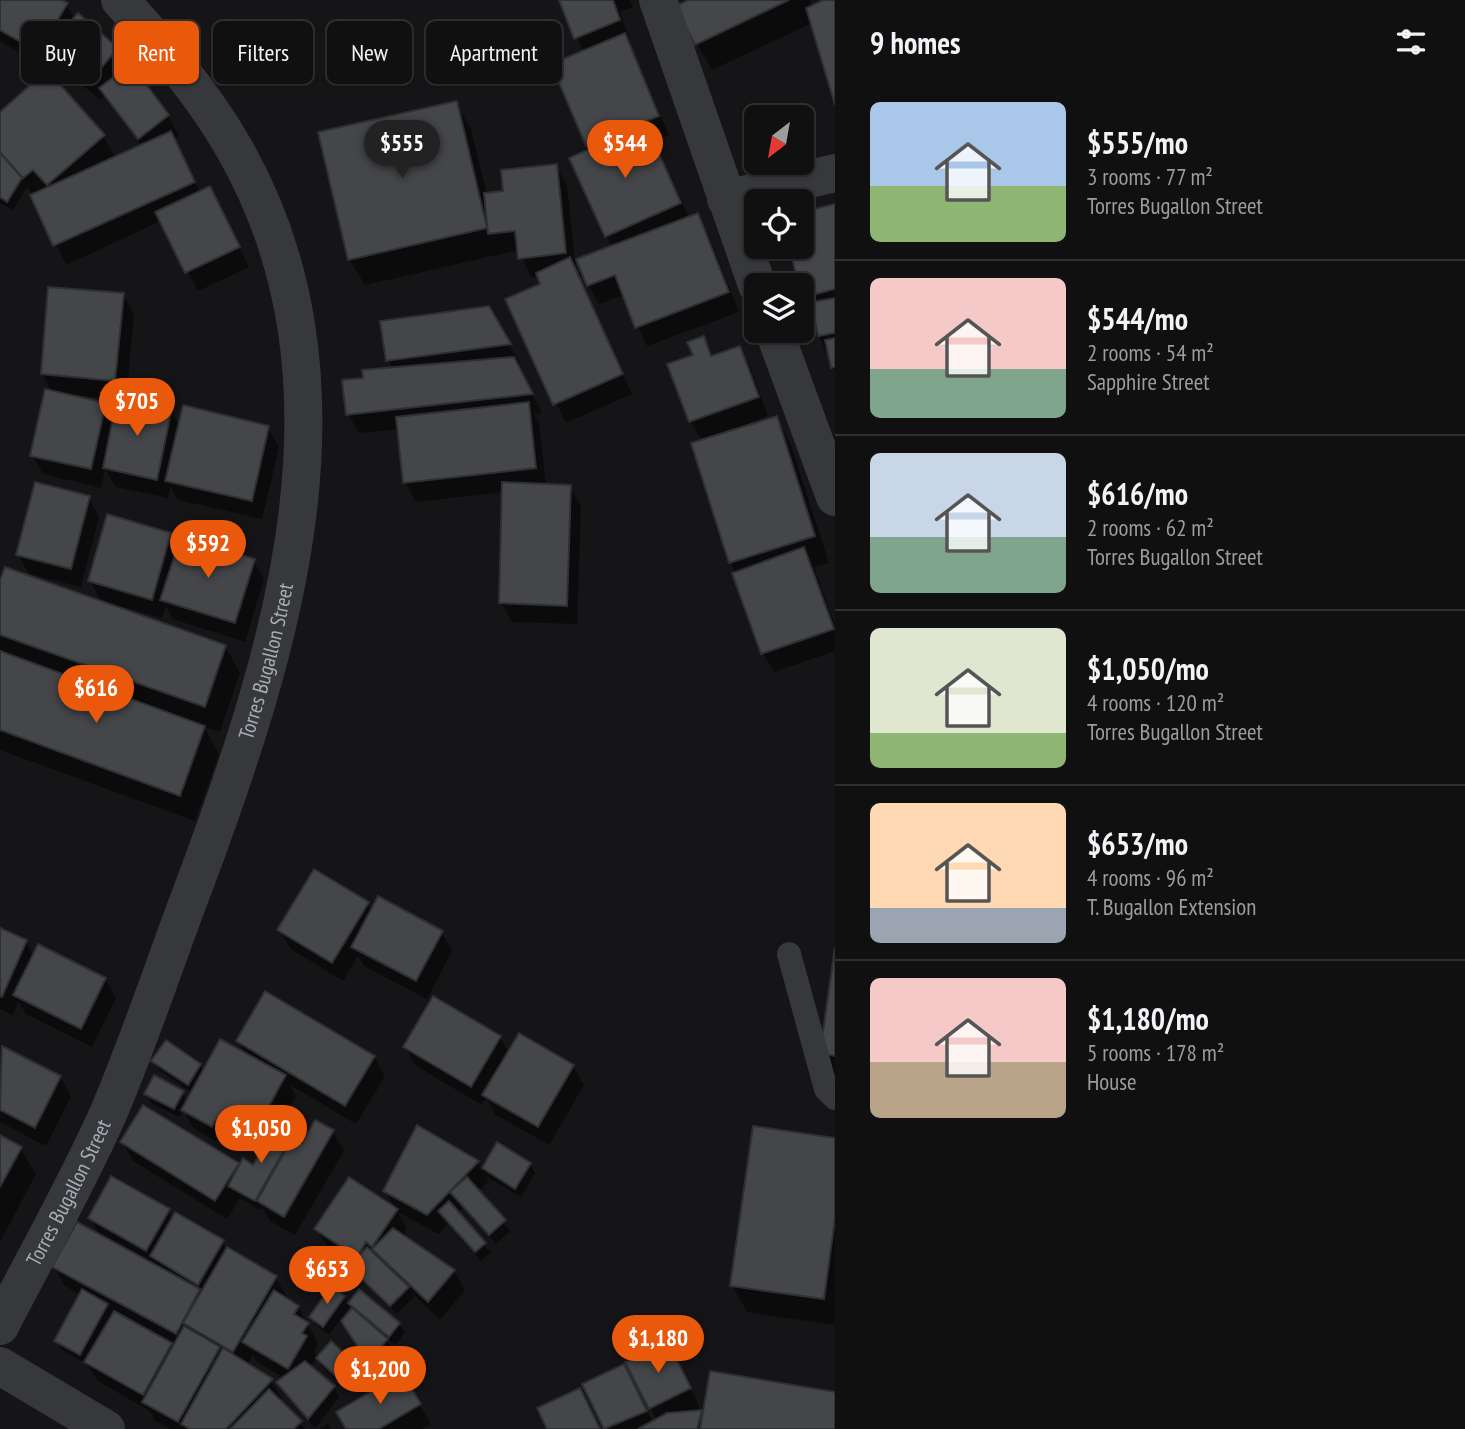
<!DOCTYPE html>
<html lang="en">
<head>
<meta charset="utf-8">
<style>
  :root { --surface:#101011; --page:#1e1e1f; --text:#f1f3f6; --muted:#9c9d9f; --line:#303031; --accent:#ea580c }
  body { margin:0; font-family:"PT Sans Narrow",sans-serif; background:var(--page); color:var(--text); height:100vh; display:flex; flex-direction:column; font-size:26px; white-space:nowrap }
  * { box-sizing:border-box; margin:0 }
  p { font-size:23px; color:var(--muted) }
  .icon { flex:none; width:38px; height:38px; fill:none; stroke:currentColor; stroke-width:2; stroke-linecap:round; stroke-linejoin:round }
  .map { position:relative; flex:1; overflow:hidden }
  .panel { display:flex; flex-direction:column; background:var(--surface); width:630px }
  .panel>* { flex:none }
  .top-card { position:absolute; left:21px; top:21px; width:665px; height:63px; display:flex; gap:14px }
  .needle { width:46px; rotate:211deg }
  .controls { position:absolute; left:744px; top:105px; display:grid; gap:14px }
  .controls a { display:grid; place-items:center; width:70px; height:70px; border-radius:10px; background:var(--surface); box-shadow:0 2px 5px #0004,0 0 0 2px var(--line); font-size:35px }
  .price { position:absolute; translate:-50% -60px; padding:0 16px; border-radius:24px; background:var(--accent); color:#fff; font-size:23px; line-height:46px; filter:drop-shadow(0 2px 4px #0008) }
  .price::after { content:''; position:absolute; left:50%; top:42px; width:21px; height:16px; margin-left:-10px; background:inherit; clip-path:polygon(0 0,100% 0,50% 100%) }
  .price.active { background:#222; color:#fff }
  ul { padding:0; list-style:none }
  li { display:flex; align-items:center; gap:21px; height:175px; padding:0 35px }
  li+li { border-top:2px solid var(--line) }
  li span { display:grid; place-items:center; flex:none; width:196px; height:140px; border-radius:10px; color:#555 }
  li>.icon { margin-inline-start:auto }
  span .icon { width:84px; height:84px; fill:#fffc; stroke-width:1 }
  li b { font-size:30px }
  h2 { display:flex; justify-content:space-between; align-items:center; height:84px; padding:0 35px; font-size:30px }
  .pill { padding:0 24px; border-radius:10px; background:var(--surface); box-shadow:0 2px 5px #0004,0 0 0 2px var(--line); font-size:24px; line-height:63px }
  .pill.active { background:var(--accent); color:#fff }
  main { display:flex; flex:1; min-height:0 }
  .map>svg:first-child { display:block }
  .shadow { fill:#0007; fill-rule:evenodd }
  .building { fill:#444649; stroke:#2f3033; stroke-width:2 }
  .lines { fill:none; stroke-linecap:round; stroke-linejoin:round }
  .service { stroke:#37383b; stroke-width:24 }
  .minor { stroke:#37383b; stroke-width:38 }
  .labels { text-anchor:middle; stroke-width:5; stroke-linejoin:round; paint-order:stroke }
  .street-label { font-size:21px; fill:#a9aeb5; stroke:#101012 }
</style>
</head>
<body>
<main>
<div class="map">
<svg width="835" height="1429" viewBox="0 0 835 1429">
  <rect width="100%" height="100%" fill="#151517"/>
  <g class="shadow">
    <polygon points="0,0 59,0 66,5 75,19 116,50 127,69 130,67 168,116 179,135 174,139 200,192 220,207 249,267 198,291 161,221 66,265 32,196 34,195 27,187 13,210 0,203 0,115 103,136 114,155 108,160 142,146 105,95 100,100 61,66 56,59 49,70 0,41"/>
    <polygon points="561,0 630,0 633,7 620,12 630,40 628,41 669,135 654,141 689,218 697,215 708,234 739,312 647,346 624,295 599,304 588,285 613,247 606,236 587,145 584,52"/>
    <polygon points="692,0 810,0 813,6 835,0 812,23 712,70 697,44"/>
    <polygon points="456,103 471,129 487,195 505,193 556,166 567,185 576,271 632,394 566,423 507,300 543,285 539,276 531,277 519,250 365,285 349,259"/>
    <polygon points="835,205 835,372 819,336 816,316 804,297 791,247 802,247 802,214"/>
    <path d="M123,295L134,314L126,400L171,410L180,426L268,428L279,447L262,519L178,500L170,486L168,498L116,487L105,469L101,488L43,474L32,455L53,393L42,374ZM73,395L118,399L114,420L105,404Z"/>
    <polygon points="488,308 520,363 516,364 542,413 534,414 539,423 546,486 570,487 581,506 577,624 512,622 501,603 504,492 416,502 405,483 399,429 359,433 348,414 365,380 393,369 388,360"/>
    <polygon points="703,338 714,357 739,348 750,367 768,416 748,424 749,427 776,418 791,445 829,563 814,567 835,626 835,651 774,672 763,653 731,562 702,441 690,421 695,356"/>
    <polygon points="88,498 99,517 81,587 29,574 18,555"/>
    <polygon points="170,535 178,550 253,560 264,579 245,642 173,619 166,606 162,618 116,605 115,607 225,646 240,673 220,732 204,727 219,754 195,821 0,750 0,585 102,603 90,581"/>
    <polygon points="367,903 372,911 441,932 452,951 427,999 364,966 358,956 343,981 291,949 279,930"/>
    <polygon points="0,930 25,941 34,956 105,979 116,998 92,1047 26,1014 18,1001 13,1015 0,1009"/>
    <polygon points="835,960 835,1075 822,1053"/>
    <polygon points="499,1037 509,1053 573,1066 584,1085 549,1145 495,1114 486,1098 482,1105 416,1066 405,1047"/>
    <polygon points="238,1041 374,1057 385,1076 356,1124 290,1085 296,1096 278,1128 303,1145 333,1132 344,1151 295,1235 270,1221 262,1207 260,1210 240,1198 227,1219 133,1161 122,1142 238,1164 239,1168 254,1167 261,1154 228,1136 223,1145 194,1129 183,1110 179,1117 152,1104 146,1094 182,1092 187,1101 192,1093 159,1070 153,1061 200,1065 204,1072 246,1055"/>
    <polygon points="3,1048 60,1077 71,1096 46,1146 0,1122"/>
    <polygon points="418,1128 478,1163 482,1171 498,1145 530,1164 535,1173 521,1197 485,1176 488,1182 478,1192 510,1231 496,1244 463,1208 458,1213 491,1253 481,1261 448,1224 438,1234 397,1211 407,1229 403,1236 454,1271 465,1290 440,1320 415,1296 397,1314 357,1277 353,1265 328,1248 316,1229 396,1210 385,1191"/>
    <polygon points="0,1137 20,1148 36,1174 0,1242"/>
    <polygon points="835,1139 835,1325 747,1312 732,1285"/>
    <polygon points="168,1210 174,1219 222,1242 226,1248 276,1278 287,1297 285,1300 298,1307 318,1343 314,1351 318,1358 358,1368 363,1378 349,1392 323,1368 317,1357 310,1368 334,1388 339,1397 315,1428 284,1391 284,1378 256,1361 253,1355 247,1365 271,1381 282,1399 280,1402 305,1429 170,1429 155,1421 150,1411 98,1381 87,1364 62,1350 56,1341 81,1295 65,1286 54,1267 101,1237 90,1218"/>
    <polygon points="359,1291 399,1324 405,1333 395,1345 385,1338 392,1350 374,1370 344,1321 353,1310 351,1305 329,1335 317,1326 311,1317 344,1298 348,1306"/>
    <polygon points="628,1362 678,1363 700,1408 691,1413 701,1412 704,1417 835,1429 606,1429 584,1385 634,1386 653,1423 657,1421"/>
    <polygon points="402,1375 431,1424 422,1429 348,1429"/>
    <polygon points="328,1424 331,1429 320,1429"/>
  </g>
  <g class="building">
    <polygon points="0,0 62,0 68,3 38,52 0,30"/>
    <polygon points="559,0 613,0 620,20 574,39"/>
    <polygon points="688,0 789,0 695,45 676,6"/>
    <polygon points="823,0 835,0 835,105 806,8"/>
    <polygon points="78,13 118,48 89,82 47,47"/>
    <polygon points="625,33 659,116 586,146 551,64"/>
    <polygon points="131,64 169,115 138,139 99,88"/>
    <polygon points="47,70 105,135 47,185 33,170 23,178 0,152 0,112"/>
    <polygon points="457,101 487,228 348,260 318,132"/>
    <polygon points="646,124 681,203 605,237 569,158"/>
    <polygon points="171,131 195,182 53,246 30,195"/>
    <polygon points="0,153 22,178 7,202 0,197"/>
    <polygon points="557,164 566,253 518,259 515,231 488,234 484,193 503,191 501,170"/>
    <polygon points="210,186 240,247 185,273 155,212"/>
    <polygon points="835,204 835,289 802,298 802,285 799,285 789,247 802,247 802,212"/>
    <polygon points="698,213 729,292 635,328 615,275 587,286 576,259"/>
    <polygon points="570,257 623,374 553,405 505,299 540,284 536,273"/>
    <polygon points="48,287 124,293 115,381 41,374"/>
    <polygon points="835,298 835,333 818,336 811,302"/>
    <polygon points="489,306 511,344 386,361 380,321"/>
    <polygon points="704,336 711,356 740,346 759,397 689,422 667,364 693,355 687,342"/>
    <polygon points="835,338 835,367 831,368 825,340"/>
    <polygon points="514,357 533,394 346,415 342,380 363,378 362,370"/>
    <polygon points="45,389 106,403 91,469 30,456"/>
    <polygon points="117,397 172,408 157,480 103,468"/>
    <polygon points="529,402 536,468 403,483 396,417"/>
    <polygon points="183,405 269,426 252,501 165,481"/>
    <polygon points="777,416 815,536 729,563 691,443"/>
    <polygon points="35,482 90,496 71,569 16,555"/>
    <polygon points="502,482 571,485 567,606 499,603"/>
    <polygon points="107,514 171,533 152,600 88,581"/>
    <polygon points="181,536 255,559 235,623 160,600"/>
    <polygon points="804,547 834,629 761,654 732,573"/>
    <polygon points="5,567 226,645 205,707 0,635 0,580"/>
    <polygon points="0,651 205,726 180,796 0,730"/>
    <polygon points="314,869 369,902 332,963 277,930"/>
    <polygon points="378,896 443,931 416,981 351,947"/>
    <polygon points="0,928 27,940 2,997 0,996"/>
    <polygon points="38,944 106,978 81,1029 13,995"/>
    <polygon points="835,947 835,1056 820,1053"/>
    <polygon points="265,991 375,1056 345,1106 236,1041"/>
    <polygon points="433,996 501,1036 471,1087 403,1047"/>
    <polygon points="519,1033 574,1065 538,1127 482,1095"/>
    <polygon points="220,1039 286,1075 252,1137 217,1118 212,1127 181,1110"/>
    <polygon points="166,1040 201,1064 188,1085 151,1061"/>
    <polygon points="2,1046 61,1076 35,1128 0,1110"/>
    <polygon points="154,1075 184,1091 174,1109 144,1094"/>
    <polygon points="143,1105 239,1163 215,1201 120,1142"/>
    <polygon points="315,1120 334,1130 284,1217 257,1201 293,1137 302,1143"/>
    <polygon points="276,1125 293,1134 255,1201 228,1186 243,1158 253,1165"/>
    <polygon points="417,1125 479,1161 427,1215 383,1191"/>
    <polygon points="753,1126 835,1138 835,1219 824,1299 730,1286"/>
    <polygon points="0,1135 22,1147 0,1187"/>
    <polygon points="497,1142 531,1163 515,1189 482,1168"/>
    <polygon points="111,1176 170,1209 146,1251 88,1218"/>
    <polygon points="349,1177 398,1209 372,1247 366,1242 357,1257 314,1229"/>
    <polygon points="467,1177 506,1220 489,1235 450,1192"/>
    <polygon points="449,1201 486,1243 475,1252 438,1211"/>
    <polygon points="175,1212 224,1240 198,1285 150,1256"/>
    <polygon points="77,1222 200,1289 176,1334 52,1267"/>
    <polygon points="393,1228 455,1270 428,1302 372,1249"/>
    <polygon points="227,1247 277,1276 233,1352 183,1323"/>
    <polygon points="367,1247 409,1287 390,1306 349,1267"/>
    <polygon points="331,1286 345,1296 323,1327 309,1317"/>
    <polygon points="82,1289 108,1304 80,1355 54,1341"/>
    <polygon points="359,1289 400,1323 389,1337 348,1303"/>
    <polygon points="274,1290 299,1306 294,1314 309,1323 302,1333 307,1336 288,1369 242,1342"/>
    <polygon points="352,1308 388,1339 368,1362 341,1321"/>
    <polygon points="114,1311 172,1343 143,1395 84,1362"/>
    <polygon points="184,1326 220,1347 178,1422 142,1402"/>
    <polygon points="331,1341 359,1367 343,1383 316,1358"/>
    <polygon points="668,1342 691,1388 649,1409 625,1362"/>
    <polygon points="223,1348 273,1379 226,1429 190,1429 181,1424"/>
    <polygon points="305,1361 335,1386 308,1419 276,1382"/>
    <polygon points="624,1364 647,1411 604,1429 582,1384"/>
    <polygon points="710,1371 835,1392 835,1429 700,1429"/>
    <polygon points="402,1373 421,1404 379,1429 346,1429 336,1412"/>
    <polygon points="580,1388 600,1429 547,1429 537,1408"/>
    <polygon points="269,1389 302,1421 294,1429 230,1429"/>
    <polygon points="702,1410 697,1429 638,1429 667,1413"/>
  </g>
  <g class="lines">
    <polyline class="service" points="789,954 826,1089 835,1098"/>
    <g class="minor">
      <polyline points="658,0 757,285"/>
      <polyline points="726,199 835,173"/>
      <polyline points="774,331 835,497"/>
      <path id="s1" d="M0,1326C36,1256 76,1186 108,1114C141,1037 167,956 197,878C283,646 367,380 234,148C203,94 162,46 120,0"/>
      <polyline points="0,1366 106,1429"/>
    </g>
  </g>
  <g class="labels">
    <g class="street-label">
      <text dy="7" stroke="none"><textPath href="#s1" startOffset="718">Torres Bugallon Street</textPath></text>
      <text dy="7" stroke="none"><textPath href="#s1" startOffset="150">Torres Bugallon Street</textPath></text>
    </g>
  </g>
</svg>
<div class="controls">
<a><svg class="needle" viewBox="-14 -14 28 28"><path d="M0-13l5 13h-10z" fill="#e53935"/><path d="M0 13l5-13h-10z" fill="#9c9d9f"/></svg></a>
<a><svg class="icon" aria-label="locate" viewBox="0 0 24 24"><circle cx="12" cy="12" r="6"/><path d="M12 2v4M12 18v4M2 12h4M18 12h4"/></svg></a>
<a><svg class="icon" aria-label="layers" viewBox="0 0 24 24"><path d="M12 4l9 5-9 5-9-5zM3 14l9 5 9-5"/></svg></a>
</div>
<b class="price active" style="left:402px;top:180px">$555</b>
<b class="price" style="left:625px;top:180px">$544</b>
<b class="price" style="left:137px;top:438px">$705</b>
<b class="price" style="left:208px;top:580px">$592</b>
<b class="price" style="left:96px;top:725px">$616</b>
<b class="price" style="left:261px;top:1165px">$1,050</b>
<b class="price" style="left:327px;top:1306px">$653</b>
<b class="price" style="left:658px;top:1375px">$1,180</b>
<b class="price" style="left:380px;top:1406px">$1,200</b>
<div class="top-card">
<a class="pill">Buy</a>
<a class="pill active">Rent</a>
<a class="pill">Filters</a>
<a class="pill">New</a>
<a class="pill">Apartment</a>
</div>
</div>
<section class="panel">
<h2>9 homes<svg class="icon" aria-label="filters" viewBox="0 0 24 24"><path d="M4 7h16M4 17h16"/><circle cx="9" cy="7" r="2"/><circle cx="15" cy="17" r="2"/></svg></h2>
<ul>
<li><span style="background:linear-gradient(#a9c7e8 60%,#8fb573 0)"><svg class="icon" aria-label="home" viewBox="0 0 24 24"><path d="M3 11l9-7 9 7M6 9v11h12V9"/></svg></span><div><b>$555/mo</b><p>3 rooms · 77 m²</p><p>Torres Bugallon Street</p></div></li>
<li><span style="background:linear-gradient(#f6c9c9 65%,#7fa58c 0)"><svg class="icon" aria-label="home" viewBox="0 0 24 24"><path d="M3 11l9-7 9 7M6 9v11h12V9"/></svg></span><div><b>$544/mo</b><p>2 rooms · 54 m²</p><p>Sapphire Street</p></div></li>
<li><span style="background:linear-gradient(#c9d6e8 60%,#7fa58c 0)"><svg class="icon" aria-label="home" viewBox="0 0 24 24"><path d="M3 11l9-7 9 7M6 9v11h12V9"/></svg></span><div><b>$616/mo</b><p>2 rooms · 62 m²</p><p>Torres Bugallon Street</p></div></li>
<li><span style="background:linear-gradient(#dfe7d0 75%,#8fb573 0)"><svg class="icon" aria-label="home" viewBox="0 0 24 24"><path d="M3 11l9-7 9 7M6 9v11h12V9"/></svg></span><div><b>$1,050/mo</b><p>4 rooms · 120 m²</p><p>Torres Bugallon Street</p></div></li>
<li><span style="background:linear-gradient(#ffd9b3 75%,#9aa5b1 0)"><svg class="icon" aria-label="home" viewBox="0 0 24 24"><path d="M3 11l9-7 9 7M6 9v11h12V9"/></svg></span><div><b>$653/mo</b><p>4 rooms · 96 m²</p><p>T. Bugallon Extension</p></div></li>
<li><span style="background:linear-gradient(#f6c9c9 60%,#b9a48a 0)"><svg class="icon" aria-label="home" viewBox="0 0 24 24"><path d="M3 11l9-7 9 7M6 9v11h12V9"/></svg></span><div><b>$1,180/mo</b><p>5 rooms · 178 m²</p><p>House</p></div></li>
</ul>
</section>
</main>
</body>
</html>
